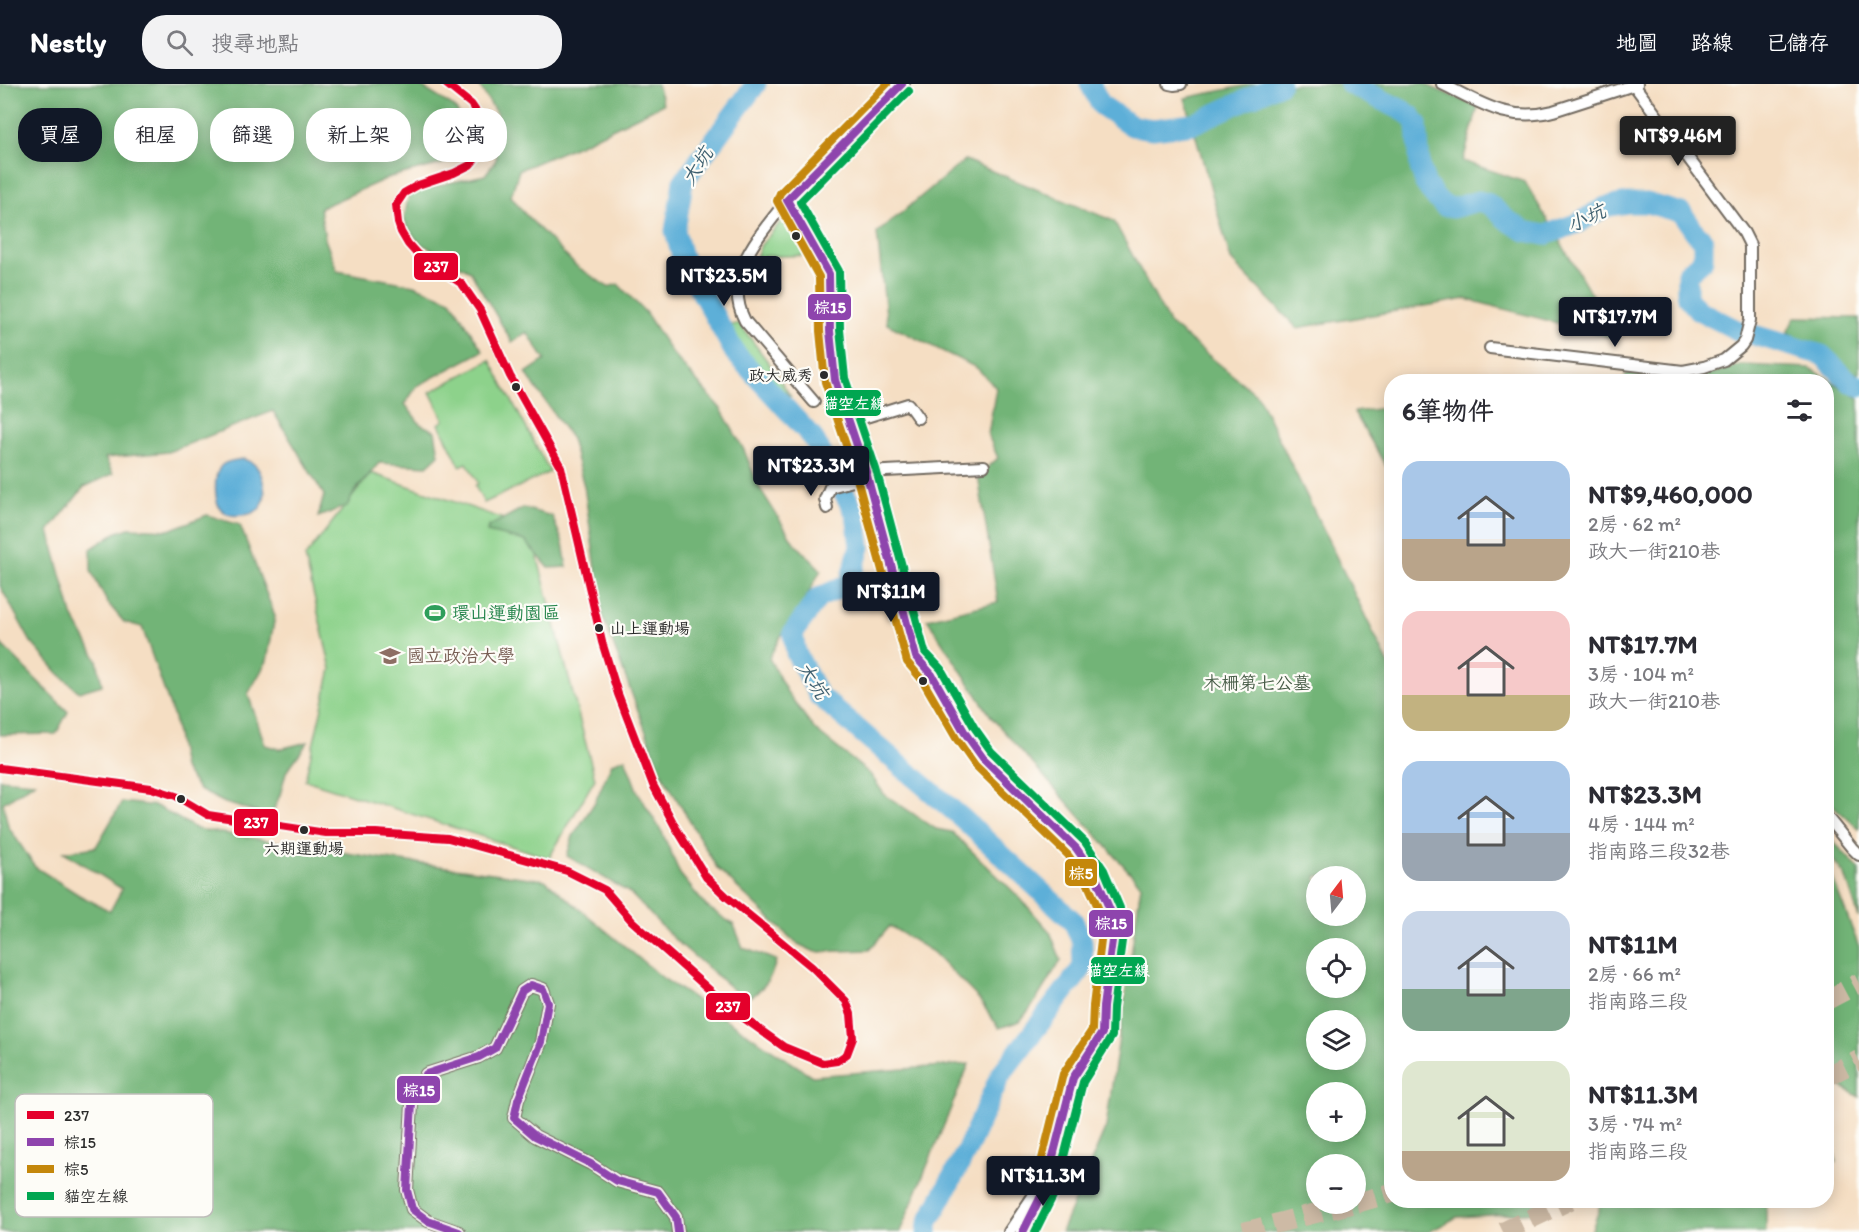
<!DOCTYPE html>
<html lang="zh-TW">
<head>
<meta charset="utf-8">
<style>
  :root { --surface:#fff; --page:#f2f2f3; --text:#2b2b33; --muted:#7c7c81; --accent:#111827 }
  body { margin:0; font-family:Itim,"LXGW WenKai TC",sans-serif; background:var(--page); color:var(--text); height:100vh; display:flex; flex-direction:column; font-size:22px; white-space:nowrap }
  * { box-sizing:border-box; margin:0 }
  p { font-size:20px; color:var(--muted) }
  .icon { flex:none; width:33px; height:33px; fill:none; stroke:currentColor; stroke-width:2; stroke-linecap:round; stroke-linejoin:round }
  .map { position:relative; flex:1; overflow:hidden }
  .details { position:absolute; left:1384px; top:290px; width:450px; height:834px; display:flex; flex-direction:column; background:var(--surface); border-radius:24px; box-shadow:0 3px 15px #0003 }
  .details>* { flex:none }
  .banner { position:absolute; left:18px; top:24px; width:570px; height:54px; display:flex; gap:12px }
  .needle { width:39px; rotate:16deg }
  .controls { position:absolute; left:1306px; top:782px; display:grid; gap:12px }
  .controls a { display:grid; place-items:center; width:60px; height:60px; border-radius:50%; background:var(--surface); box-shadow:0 3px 15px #0003; font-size:30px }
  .price { position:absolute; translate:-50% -51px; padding:0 14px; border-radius:6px; background:var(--accent); color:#fff; font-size:20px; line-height:39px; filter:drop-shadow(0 2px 3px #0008) }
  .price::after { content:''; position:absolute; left:50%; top:36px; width:18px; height:14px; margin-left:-9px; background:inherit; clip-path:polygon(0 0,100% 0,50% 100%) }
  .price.selected { background:#222; color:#fff }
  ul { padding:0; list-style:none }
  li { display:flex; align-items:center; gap:18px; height:150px; padding:0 18px }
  li span { display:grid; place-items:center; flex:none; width:168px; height:120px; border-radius:18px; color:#555 }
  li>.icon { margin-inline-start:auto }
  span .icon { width:72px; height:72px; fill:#fffc; stroke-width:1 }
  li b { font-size:26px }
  h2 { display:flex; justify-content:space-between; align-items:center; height:72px; padding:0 18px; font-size:26px }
  .chip { padding:0 21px; border-radius:24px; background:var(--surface); box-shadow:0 3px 15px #0003; font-size:21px; line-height:54px }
  .chip.selected { background:var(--accent); color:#fff }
  header { display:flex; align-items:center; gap:36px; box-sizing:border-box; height:84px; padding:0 30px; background:var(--accent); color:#fff }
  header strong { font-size:28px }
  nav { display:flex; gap:33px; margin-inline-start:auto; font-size:21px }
  .search { width:420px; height:54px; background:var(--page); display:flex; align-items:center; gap:15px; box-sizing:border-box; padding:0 21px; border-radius:24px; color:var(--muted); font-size:22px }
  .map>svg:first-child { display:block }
  .green { fill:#8dd28b; stroke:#5c7e5b; stroke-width:1.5 }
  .forest { fill:#72b477; stroke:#4e7051; stroke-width:1.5; fill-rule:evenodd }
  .water { fill:#5dafd8; stroke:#446d82; stroke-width:1.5 }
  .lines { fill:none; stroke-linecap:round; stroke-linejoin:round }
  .river { stroke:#5dafd8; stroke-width:21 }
  .highway-tunnel { stroke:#cdbaa5; stroke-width:20; stroke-dasharray:20 10; stroke-linecap:butt }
  .street-casing { stroke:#726a60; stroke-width:14 }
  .secondary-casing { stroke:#726a60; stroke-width:18 }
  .street { stroke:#fff; stroke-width:10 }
  .secondary { stroke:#fff; stroke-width:15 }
  .bus-1-casing { stroke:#fdfcf7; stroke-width:12 }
  .bus-2-casing { stroke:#fdfcf7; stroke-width:12 }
  .bus-3-casing { stroke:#fdfcf7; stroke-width:12 }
  .bus-4-casing { stroke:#fdfcf7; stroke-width:12 }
  .bus-1 { stroke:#e4002b; stroke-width:8 }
  .bus-2 { stroke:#8e44ad; stroke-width:8 }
  .bus-3 { stroke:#c4870b; stroke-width:8 }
  .bus-4 { stroke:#00a651; stroke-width:8 }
  .bus-dot { fill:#2b2b2b; stroke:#fdfcf7; stroke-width:2 }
  .labels { text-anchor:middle; stroke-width:4.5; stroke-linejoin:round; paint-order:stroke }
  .bus-label { font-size:16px; fill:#2b2b2b; stroke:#fdfcf7; text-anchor:end }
  .leisure-label { font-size:18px; fill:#27864d; stroke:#fdfcf7; text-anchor:start }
  .education-label { font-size:18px; fill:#785e54; stroke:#fdfcf7; text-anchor:start }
  .park-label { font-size:18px; fill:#485d48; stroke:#fdfcf7 }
  .water-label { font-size:20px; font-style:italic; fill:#3f6070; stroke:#fdfcf7 }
  .key { fill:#fdfcf7; stroke:#bebdba; stroke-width:1.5 }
  .key-label { font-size:16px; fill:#2b2b2b }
  .line-badge { stroke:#fdfcf7; stroke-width:2 }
  .badge-label { font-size:16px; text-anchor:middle; font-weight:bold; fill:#fff }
</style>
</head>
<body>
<header>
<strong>Nestly</strong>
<div class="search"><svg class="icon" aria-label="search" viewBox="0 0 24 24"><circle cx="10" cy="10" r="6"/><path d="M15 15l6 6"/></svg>搜尋地點</div>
<nav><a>地圖</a><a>路線</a><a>已儲存</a></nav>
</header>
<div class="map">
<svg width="1859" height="1148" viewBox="0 0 1859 1148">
  <rect width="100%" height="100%" fill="#fdfcf7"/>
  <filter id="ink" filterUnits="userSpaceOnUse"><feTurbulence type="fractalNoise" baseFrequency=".0167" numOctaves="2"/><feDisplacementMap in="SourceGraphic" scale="12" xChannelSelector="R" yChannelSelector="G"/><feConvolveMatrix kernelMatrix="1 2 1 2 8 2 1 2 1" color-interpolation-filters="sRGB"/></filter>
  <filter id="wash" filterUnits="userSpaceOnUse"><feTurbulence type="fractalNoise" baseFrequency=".008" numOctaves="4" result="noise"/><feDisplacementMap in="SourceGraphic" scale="24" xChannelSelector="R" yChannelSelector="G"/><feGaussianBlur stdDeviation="1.35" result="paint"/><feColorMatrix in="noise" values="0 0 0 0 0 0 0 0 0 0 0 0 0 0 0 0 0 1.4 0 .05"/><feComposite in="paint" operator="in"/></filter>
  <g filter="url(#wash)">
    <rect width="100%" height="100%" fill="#f5dec3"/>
    <g class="green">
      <polygon points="785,133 788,133 812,171 756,173 761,161"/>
      <path d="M739,239L771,282L791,313C761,290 745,275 725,243Z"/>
      <polygon points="490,276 550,388 484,419 475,402 478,399 467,379 460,382 439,340 444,336 430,308"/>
      <polygon points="371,389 530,444 595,695 549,774 305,696 331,585 305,473"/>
    </g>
    <g class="forest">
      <polygon points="0,0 417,0 454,23 469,45 471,65 457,76 390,93 320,124 325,155 337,187 414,201 451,216 483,267 417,302 405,320 420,340 435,347 439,371 427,382 379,379 355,407 347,422 318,433 324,411 273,327 168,368 105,374 113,390 84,403 49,447 72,531 97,576 102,601 79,608 58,589 31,558 0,502"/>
      <polygon points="478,0 657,0 663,20 581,60 519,86 511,112 524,129 575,181 608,203 618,200 646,229 671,268 721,325 744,366 759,403 793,457 821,486 802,521 781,552 769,574 787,608 815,646 870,690 884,710 936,745 952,748 1020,814 1050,848 1061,876 1033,921 1020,937 999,944 978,914 933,868 890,842 869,866 815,868 796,859 717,784 661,688 603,533 584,402 571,355 526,289 545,276 527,248 512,258 470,187 420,159 408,145 404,135 409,110 448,99 485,91 496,76 498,32"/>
      <polygon points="1253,0 1424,0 1478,23 1463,77 1525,98 1618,255 1466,215 1297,244 1231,176 1185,14"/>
      <path d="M965,76L1114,137L1169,239L1258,312L1392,587V1116H1541L1538,1128L1457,1133L1429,1148H1061L1106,1043L1141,801L992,634L927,535L998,518L978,392L998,374L988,351L996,304L977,284L887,240L877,149ZM1317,792H1356V831H1317ZM1317,864H1356V903H1317ZM1317,936H1356V975H1317ZM1317,1008H1356V1047H1317ZM1317,1080H1356V1119H1317Z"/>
      <polygon points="1795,233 1859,234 1859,291 1787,249"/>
      <polygon points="1741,281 1810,284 1859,314 1859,745 1827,716 1827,297 1622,297 1628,288 1694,295"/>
      <polygon points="1392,323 1392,392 1354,328"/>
      <polygon points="523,424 552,432 563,459 567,483 549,484 525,457 487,448 488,443"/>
      <polygon points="207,431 240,441 275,532 267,577 248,610 265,661 279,665 308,658 286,688 280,711 271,732 225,719 199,706 183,684 174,634 142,543 124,538 107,518 91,487 91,465 115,449 129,444 169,446"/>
      <polygon points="0,559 68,628 56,650 0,651"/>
      <path d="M625,674L638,709L662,748L680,790L706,822L734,841L743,864L776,876C772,894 762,909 744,915L673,854L630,809L567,772L573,752L595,718L612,679Z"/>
      <polygon points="0,695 35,698 3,719 8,742 35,783 79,811 110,827 122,805 64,768 96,763 122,718 156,722 197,745 378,774 545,796 664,895 812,992 969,980 900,1148 0,1148"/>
      <polygon points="1830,754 1859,785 1859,834 1845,791 1833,776 1827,760"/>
      <polygon points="1827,787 1833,795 1859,863 1859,1013 1827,994"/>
      <polygon points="1827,1047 1837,1078 1827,1079"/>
      <polygon points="1600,1116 1766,1116 1766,1148 1591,1148 1599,1126"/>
    </g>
    <path class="water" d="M244,375C248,377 253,378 256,382C264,392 269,416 259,425C254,429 247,431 241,431C236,432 229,432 224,428C213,421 213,389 222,381C228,376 236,376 244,375Z"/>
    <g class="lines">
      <g class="river">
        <polyline points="756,0 683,98 675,147 682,173 735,269 813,354 856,430 860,463 849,500 818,514 793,549 796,569 819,612 962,734 1073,837 1082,857 1083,883 1001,990 966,1068 928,1139 927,1148"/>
        <polyline points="1090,0 1101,21 1132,42 1153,45 1193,40 1280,0"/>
        <polyline points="1350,0 1404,27 1412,33 1417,40 1420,83 1425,99 1434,112 1444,122 1453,124 1478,117 1489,120 1507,136 1525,147 1545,151 1578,139 1605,123 1628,119 1647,119 1682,129 1695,148 1703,156 1703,176 1687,190 1687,213 1698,226 1737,246 1822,271 1851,299 1859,302"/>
      </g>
    </g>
  </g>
  <g filter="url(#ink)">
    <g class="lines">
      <g class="highway-tunnel">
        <polyline points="1827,916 1859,899"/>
        <polyline points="1827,992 1859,976"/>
        <polyline points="1356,1119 1392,1109"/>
        <polyline points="1244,1148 1354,1119"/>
        <polyline points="1503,1148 1570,1116"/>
      </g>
      <g class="street-casing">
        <g id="street">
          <polyline points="1169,0 1174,1 1181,0"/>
          <path d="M1442,0C1481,19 1509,39 1553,27L1637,0"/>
          <path d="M787,116C760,151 721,191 745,237L814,318"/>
          <polyline points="1490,264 1683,287 1704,283 1724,276 1741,262 1745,256 1750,236 1750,161 1744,149 1634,1"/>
          <polyline points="848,334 866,333 908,320 918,334"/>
          <polyline points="827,424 825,415 830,403 857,396 866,388 984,382"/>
          <polyline points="1827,733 1852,764 1859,771"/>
          <polyline points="459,1148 428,1137 412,1125 407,1106 412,1020 426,990 479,973 495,964 522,907 531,901 543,905 548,919 541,958 518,1016 514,1034 535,1052 591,1080 617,1097 658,1108 676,1133 678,1148"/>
          <polyline points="1009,1148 1037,1106"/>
        </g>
      </g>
      <g class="secondary-casing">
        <polyline id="secondary" points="902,0 787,116 829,190 830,247 835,296 866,388 916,573 932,591 965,649 983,674 1076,764 1095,791 1110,826 1112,857 1103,923 1102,949 1073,994 1045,1104 1023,1148"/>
      </g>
      <use href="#street" class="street"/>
      <use href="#secondary" class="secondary"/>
      <g class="bus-1-casing">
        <polyline id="bus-1" points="0,684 151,704 176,712 208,731 326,749 376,749 448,754 567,787 605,806 632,837 731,925 784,963 823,979 837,977 847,970 853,954 851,930 846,917 812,883 727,813 706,793 676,744 653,701 618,610 602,558 561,383 510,292 480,226 462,200 417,170 408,160 401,148 398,139 396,121 404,109 418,101 454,89 470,81 481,68 484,49 480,33 471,20 446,0"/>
      </g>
      <g class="bus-2-casing">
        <g id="bus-2">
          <polyline points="902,0 787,116 829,190 830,247 835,296 866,388 916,573 932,591 965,649 983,674 1076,764 1095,791 1110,826 1112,857 1103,923 1102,949 1073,994 1045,1104 1023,1148"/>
          <polyline points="459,1148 428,1137 412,1125 407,1106 412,1020 426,990 479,973 495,964 522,907 531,901 543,905 548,919 541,958 518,1016 514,1034 535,1052 591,1080 617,1097 658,1108 676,1133 678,1148"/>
        </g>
      </g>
      <g class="bus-3-casing">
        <polyline id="bus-3" points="887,0 780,109 777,117 819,193 820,247 825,298 856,391 907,578 923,597 956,654 975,681 1068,771 1086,796 1100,828 1101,857 1093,922 1092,946 1063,990 1041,1079"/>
      </g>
      <g class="bus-4-casing">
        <polyline id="bus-4" points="909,7 800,118 839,187 840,246 845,294 876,385 925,568 941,585 974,643 991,667 1085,758 1104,786 1120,824 1122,857 1113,924 1112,952 1083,998 1055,1108 1035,1148"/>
      </g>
      <use href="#bus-1" class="bus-1"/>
      <use href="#bus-2" class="bus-2"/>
      <use href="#bus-3" class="bus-3"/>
      <use href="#bus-4" class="bus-4"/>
    </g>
  </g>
  <defs>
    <g id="stadium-bare" transform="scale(1.62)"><path d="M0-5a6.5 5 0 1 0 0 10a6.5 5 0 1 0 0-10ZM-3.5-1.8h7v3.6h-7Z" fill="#2e9e5b" stroke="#fdfcf7" stroke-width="2.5" paint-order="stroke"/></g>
    <g id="university-bare" transform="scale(1.62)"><path d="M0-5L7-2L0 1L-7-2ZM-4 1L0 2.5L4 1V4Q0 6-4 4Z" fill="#8d6e63" stroke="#fdfcf7" stroke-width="2.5" paint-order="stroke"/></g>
  </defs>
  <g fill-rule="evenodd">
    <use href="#stadium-bare" x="435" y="529"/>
    <use href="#university-bare" x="390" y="572"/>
  </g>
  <g class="bus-dot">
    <circle cx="796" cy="152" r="5"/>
    <circle cx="824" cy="291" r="5"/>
    <circle cx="516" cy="303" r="5"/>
    <circle cx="599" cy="544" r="5"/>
    <circle cx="923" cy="597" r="5"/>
    <circle cx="181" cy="715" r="5"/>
    <circle cx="304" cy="746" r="5"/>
  </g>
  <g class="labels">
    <g class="bus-label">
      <text x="813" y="297">政大威秀</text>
      <text x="610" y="550" text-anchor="start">山上運動場</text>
      <text x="304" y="770" text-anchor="middle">六期運動場</text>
    </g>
    <g class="leisure-label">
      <text x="452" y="535">環山運動園區</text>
    </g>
    <g class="education-label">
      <text x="407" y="578">國立政治大學</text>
    </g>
    <g class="park-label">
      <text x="1257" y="605">木柵第七公墓</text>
    </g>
    <g class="water-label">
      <text transform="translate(697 82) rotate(-57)" y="7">大坑</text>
      <text transform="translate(1586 134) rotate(-25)" y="7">小坑</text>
      <text transform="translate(813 596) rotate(57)" y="7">大坑</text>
    </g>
  </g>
  <rect x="15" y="1010" width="198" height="123" rx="9" class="key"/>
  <rect x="27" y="1027" width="27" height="8" fill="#e4002b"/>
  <rect x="27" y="1054" width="27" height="8" fill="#8e44ad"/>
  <rect x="27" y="1081" width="27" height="8" fill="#c4870b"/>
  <rect x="27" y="1108" width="27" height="8" fill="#00a651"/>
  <g class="key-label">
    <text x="64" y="1037">237</text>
    <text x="64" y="1064">棕15</text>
    <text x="64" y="1091">棕5</text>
    <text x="64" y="1118">貓空左線</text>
  </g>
  <g class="line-badge">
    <rect x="413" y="168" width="46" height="29" rx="6" fill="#e4002b"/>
    <rect x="807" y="209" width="45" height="28" rx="6" fill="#8e44ad"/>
    <rect x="825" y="305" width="57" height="28" rx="6" fill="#00a651"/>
    <rect x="233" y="724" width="46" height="29" rx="6" fill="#e4002b"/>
    <rect x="1064" y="774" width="34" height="29" rx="6" fill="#c4870b"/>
    <rect x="1088" y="825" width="46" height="29" rx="6" fill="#8e44ad"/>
    <rect x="1090" y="872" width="56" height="29" rx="6" fill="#00a651"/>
    <rect x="705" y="908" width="46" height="29" rx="6" fill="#e4002b"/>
    <rect x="396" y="991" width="45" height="29" rx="6" fill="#8e44ad"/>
  </g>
  <g class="badge-label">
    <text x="436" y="188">237</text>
    <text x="830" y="229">棕15</text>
    <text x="854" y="325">貓空左線</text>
    <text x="256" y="744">237</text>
    <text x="1081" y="795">棕5</text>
    <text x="1111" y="845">棕15</text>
    <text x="1118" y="892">貓空左線</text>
    <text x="728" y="928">237</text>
    <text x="419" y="1012">棕15</text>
  </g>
</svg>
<div class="controls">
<a><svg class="needle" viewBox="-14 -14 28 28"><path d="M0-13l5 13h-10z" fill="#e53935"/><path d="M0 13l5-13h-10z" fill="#7c7c81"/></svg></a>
<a><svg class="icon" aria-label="locate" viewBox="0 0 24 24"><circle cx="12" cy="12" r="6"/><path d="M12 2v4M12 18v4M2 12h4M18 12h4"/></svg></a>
<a><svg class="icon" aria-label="layers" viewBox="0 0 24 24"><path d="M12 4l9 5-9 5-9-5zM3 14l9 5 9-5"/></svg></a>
<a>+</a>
<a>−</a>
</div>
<b class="price selected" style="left:1678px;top:83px">NT$9.46M</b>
<b class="price" style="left:724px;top:223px">NT$23.5M</b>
<b class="price" style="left:1615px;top:264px">NT$17.7M</b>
<b class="price" style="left:811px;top:413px">NT$23.3M</b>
<b class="price" style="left:891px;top:539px">NT$11M</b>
<b class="price" style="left:1043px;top:1123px">NT$11.3M</b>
<div class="banner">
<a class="chip selected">買屋</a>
<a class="chip">租屋</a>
<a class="chip">篩選</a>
<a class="chip">新上架</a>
<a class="chip">公寓</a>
</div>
<section class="details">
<h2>6筆物件<svg class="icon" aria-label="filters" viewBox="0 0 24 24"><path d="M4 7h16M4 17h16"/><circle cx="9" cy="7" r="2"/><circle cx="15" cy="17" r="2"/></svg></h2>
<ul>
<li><span style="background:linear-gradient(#a9c7e8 65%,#b9a48a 0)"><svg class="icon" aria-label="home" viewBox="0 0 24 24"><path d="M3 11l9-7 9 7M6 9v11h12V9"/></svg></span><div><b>NT$9,460,000</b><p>2房 · 62 m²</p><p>政大一街210巷</p></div></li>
<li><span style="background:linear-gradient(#f6c9c9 70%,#c2b280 0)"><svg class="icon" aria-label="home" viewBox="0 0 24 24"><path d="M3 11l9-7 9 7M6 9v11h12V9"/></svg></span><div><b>NT$17.7M</b><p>3房 · 104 m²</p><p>政大一街210巷</p></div></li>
<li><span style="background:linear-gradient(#a9c7e8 60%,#9aa5b1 0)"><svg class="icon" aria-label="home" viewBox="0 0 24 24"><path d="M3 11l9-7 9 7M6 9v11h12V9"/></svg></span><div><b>NT$23.3M</b><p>4房 · 144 m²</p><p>指南路三段32巷</p></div></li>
<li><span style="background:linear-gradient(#c9d6e8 65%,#7fa58c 0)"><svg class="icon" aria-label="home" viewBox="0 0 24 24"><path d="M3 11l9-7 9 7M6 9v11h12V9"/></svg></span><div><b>NT$11M</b><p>2房 · 66 m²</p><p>指南路三段</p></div></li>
<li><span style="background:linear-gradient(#dfe7d0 75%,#b9a48a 0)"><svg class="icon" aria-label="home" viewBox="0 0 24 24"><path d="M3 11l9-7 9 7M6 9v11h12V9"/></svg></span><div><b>NT$11.3M</b><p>3房 · 74 m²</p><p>指南路三段</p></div></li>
</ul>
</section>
</div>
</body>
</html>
